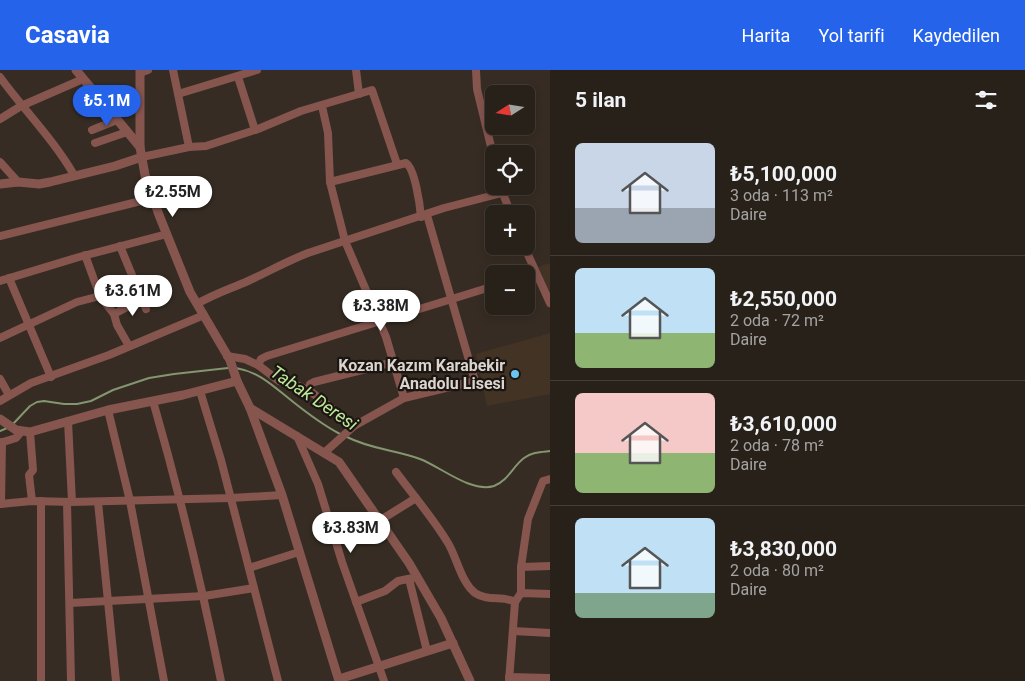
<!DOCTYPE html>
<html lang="tr">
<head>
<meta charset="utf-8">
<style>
  :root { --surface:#28211a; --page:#302923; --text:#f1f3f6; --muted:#a5a3a2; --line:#443e39; --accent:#2563eb }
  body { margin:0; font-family:Roboto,sans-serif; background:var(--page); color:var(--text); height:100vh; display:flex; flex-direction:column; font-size:19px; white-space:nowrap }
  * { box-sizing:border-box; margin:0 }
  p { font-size:16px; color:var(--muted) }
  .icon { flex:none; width:28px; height:28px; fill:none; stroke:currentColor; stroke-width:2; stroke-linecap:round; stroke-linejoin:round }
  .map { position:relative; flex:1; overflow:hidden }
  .drawer { display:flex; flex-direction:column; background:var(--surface); width:475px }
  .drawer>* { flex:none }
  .needle { width:32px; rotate:258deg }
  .fabs { position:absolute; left:485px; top:15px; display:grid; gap:10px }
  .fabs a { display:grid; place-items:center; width:50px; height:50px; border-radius:8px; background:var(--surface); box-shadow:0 2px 8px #0003,0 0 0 1px var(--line); font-size:25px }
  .price { position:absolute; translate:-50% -42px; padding:0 11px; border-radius:18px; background:#fff; color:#222; font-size:16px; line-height:32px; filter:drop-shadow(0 1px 2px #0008) }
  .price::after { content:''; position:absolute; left:50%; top:30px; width:15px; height:11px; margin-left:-8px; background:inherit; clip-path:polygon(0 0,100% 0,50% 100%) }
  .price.active { background:var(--accent); color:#fff }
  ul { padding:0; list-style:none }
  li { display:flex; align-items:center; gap:15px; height:125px; padding:0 25px }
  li+li { border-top:1px solid var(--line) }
  li span { display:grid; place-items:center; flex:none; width:140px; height:100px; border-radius:8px; color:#555 }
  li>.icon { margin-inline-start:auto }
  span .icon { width:60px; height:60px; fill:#fffc; stroke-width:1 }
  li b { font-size:21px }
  h2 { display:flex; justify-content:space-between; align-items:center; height:60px; padding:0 25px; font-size:21px }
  header { display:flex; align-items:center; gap:30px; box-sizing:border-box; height:70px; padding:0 25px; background:var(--accent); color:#fff }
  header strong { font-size:24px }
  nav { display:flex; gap:28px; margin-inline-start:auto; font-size:18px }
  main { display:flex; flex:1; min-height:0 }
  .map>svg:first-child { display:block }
  .built { fill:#423325 }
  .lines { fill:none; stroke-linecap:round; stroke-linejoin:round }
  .stream { stroke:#84966f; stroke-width:2 }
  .minor { stroke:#85554e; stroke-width:8 }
  .tertiary { stroke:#85554e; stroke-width:9 }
  .poi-dot { fill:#6bc3f2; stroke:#1a1511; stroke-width:2 }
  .labels { text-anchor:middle; stroke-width:4.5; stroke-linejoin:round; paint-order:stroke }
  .poi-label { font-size:16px; font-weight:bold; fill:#dcd5cf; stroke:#1a1511; text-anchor:end }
  .water-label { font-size:18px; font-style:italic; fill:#bee99a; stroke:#1a1511 }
</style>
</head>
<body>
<header>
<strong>Casavia</strong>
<nav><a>Harita</a><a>Yol tarifi</a><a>Kaydedilen</a></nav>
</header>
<main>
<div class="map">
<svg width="550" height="611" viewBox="0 0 550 611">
  <rect width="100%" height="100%" fill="#362c23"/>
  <g class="built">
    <polygon points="550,193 550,223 538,197"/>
    <polygon points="550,263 550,324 487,336 476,284"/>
  </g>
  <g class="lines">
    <g class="stream">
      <path d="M236,298C260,302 274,317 292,331C307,343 323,355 340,364"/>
      <polyline points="13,354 30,336 37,332 44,331 64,334 77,334 91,331 113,320 149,308 174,304 228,298"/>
      <polyline points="0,361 7,358"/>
      <path d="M347,367C370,379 396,380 420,389C441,397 471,423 494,416C508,411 513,396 524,388C532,382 541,382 550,381"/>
    </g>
    <g class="minor">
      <polyline points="173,0 189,77"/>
      <polyline points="356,0 359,24"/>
      <polyline points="476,0 477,19 494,89"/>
      <polyline points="140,3 148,0"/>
      <path d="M0,7C24,40 54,70 74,105"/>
      <polyline points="238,7 255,60"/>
      <polyline points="178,24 257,0"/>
      <polyline points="322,36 328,63 330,112 345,171 386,267 404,328"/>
      <polyline points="0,49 21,36 83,9"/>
      <polyline points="92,60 117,50"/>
      <polyline points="95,73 127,62"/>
      <polyline points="142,87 189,77 206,76 258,59 301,41 372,20 397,94"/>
      <polyline points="0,92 18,112"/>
      <path d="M330,112L406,93C415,99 420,135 421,147"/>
      <polyline points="500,116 511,144"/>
      <polyline points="0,166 153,128"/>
      <polyline points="120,176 146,239"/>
      <polyline points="524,176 550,233"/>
      <polyline points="85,185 100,226 114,244 117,255 129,276"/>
      <polyline points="9,208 51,307"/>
      <polyline points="0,211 79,187 167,164"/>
      <path d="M197,234C214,224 230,219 248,211C268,202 287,191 308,183L444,138L502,123"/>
      <polyline points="114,244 142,229"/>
      <polyline points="0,268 77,232 100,226"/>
      <polyline points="227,286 245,289 258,295 279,311 294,314 310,321 354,356"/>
      <polyline points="258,295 261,289 267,286 494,216"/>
      <polyline points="0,309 9,325"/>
      <polyline points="200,321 221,390 278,611"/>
      <polyline points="310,321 310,314 314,312 394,292"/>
      <polyline points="0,331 31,313 109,285 204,245"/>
      <path d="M153,331C180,425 202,516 221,611"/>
      <polyline points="108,340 130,431 164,611"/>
      <polyline points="68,351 72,432"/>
      <polyline points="30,362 33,400 29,405 32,431"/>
      <polyline points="297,366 318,414 342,492 384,611"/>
      <polyline points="0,373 16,368 21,362"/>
      <polyline points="324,383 354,356 404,328 475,311 427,145"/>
      <path d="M396,402C413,425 433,448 448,473C457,488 461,512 475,523C488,532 503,525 515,532"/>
      <polyline points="41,431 41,611"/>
      <polyline points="67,432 71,611"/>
      <polyline points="98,432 116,611"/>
      <polyline points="0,434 32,431 72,432 231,428 282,425"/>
      <polyline points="1,434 2,372"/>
      <polyline points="379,451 416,428"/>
      <polyline points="521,497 550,496"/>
      <polyline points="249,498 299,482"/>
      <polyline points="409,509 427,581"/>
      <polyline points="521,523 521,497 528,449 543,411 550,409"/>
      <polyline points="356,532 385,521 398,511 413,508"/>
      <polyline points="70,533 204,526 254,518"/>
      <polyline points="513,561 550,563"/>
      <polyline points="509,607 550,608"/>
      <polyline points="509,611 515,532 521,523 550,524"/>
    </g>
    <g class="tertiary">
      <polyline points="76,0 140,77"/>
      <polyline points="140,0 140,77 145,105 159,145 190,222 230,290 237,311 250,338 282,425 339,611"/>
      <polyline points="0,114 18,112 39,114 50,112 115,96 142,87"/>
      <polyline points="250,338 339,392 409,493 441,548 470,611"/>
      <polyline points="0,349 16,360 30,362 108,340 183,325 237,311"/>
      <polyline points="339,609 453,573"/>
    </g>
  </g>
  <circle class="poi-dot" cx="515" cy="304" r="5"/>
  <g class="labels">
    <g class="poi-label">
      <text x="505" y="301">Kozan Kazım Karabekir<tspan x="505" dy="18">Anadolu Lisesi</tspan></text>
    </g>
    <g class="water-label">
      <text transform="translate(314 328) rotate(34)" y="6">Tabak Deresi</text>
    </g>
  </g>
</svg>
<div class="fabs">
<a><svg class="needle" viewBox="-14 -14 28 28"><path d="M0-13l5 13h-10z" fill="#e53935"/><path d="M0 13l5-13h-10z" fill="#a5a3a2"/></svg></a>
<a><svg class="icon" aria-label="locate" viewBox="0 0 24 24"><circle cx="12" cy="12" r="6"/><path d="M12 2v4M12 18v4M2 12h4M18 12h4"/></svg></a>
<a>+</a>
<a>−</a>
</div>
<b class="price active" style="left:107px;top:57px">₺5.1M</b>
<b class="price" style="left:173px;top:148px">₺2.55M</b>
<b class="price" style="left:133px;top:247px">₺3.61M</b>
<b class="price" style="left:381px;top:262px">₺3.38M</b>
<b class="price" style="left:351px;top:484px">₺3.83M</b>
</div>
<section class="drawer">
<h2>5 ilan<svg class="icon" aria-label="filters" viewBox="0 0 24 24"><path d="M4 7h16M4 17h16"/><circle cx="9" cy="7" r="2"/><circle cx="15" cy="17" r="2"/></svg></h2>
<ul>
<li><span style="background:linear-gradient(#c9d6e8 65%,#9aa5b1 0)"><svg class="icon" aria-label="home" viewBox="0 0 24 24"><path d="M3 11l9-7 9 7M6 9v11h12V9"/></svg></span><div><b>₺5,100,000</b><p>3 oda · 113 m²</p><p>Daire</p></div></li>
<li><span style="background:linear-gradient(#bfe0f5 65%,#8fb573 0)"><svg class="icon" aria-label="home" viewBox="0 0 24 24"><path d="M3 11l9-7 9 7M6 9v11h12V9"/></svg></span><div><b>₺2,550,000</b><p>2 oda · 72 m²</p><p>Daire</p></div></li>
<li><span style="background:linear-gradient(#f6c9c9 60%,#8fb573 0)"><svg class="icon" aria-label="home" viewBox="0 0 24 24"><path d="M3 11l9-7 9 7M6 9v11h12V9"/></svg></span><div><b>₺3,610,000</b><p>2 oda · 78 m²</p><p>Daire</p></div></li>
<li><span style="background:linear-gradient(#bfe0f5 75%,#7fa58c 0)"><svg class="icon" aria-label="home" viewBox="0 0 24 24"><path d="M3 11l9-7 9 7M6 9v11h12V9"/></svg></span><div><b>₺3,830,000</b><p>2 oda · 80 m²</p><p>Daire</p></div></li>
</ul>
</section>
</main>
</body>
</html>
